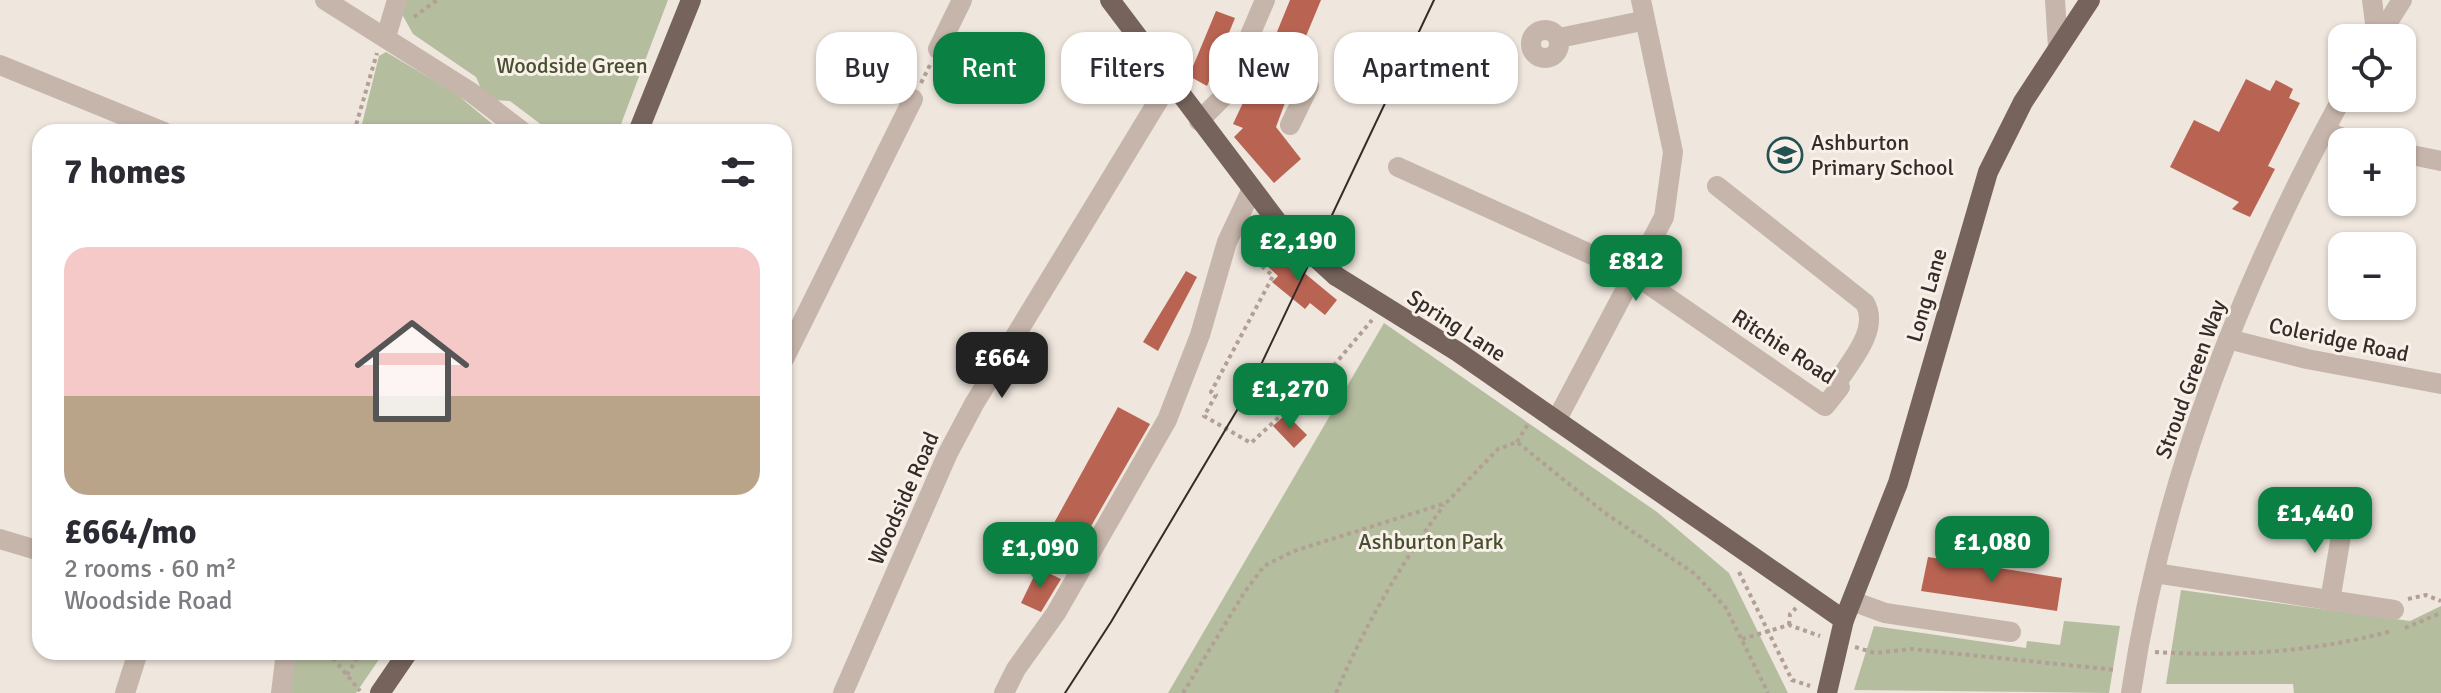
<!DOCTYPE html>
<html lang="en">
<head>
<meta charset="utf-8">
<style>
  :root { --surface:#fff; --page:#f7f7f7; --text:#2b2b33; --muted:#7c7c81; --line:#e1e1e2; --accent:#0b8043 }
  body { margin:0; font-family:Signika,sans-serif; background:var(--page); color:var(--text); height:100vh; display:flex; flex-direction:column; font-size:30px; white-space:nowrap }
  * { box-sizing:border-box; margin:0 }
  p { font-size:26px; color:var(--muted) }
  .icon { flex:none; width:44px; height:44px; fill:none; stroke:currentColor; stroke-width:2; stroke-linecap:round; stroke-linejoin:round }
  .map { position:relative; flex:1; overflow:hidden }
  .panel { position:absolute; left:32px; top:124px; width:760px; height:536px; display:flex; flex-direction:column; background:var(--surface); border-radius:24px; box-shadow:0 2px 6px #0004 }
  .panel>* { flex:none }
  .hud { position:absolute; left:816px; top:32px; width:760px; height:72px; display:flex; gap:16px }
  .fabs { position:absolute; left:2328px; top:24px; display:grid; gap:16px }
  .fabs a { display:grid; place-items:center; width:88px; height:88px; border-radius:16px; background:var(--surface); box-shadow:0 2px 6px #0004; font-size:40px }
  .price { position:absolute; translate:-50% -68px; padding:0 18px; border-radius:16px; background:var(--accent); color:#fff; font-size:26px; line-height:52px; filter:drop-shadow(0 2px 4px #0008) }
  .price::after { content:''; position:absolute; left:50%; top:48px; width:24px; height:18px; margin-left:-12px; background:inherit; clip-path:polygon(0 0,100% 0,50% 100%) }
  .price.current { background:#222; color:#fff }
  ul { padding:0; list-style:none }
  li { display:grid; align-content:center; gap:16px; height:424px; padding:0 32px }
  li+li { border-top:2px solid var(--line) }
  li span { display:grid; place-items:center; height:248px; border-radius:24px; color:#555 }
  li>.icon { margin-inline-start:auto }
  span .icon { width:144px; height:144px; fill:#fffc; stroke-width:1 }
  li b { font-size:34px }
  h2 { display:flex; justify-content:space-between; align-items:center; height:96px; padding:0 32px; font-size:34px }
  .pill { padding:0 28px; border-radius:24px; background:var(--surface); box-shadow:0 2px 6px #0004; font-size:28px; line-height:72px }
  .pill.current { background:var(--accent); color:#fff }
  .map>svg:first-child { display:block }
  .green { fill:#b5bd9f }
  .building { fill:#b96452 }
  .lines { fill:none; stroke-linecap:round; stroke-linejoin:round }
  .path { stroke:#b2a095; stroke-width:4; stroke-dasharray:4 4; stroke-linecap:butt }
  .minor { stroke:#c6b5aa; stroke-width:20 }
  .major { stroke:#75635c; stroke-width:20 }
  .tram { stroke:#352c29; stroke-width:2 }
  .major-bridge { stroke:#75635c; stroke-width:20 }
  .labels { text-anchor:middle; stroke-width:6; stroke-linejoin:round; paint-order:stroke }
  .park-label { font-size:22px; fill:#46502f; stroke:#f8f0e9 }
  .poi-label { font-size:22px; fill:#352c29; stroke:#f8f0e9; text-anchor:start }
  .street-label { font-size:22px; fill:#352c29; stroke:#f8f0e9 }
</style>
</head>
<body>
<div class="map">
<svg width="2441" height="693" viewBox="0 0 2441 693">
  <rect width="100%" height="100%" fill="#efe6dd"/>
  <g class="green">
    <polygon points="404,0 668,0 618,132 551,132 510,101 493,100 483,93 476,77 413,34 403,16"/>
    <polygon points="386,52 455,93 502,132 360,132 379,56"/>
    <polygon points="1384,323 1657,512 1729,573 1788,693 1168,693"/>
    <polygon points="2181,590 2410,621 2441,606 2441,693 2294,693 2293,684 2166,684"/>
    <polygon points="2064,621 2120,626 2109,693 1854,690 1874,626 2026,648 2027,641 2060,645"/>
    <polygon points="294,652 384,652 356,693 290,693"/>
  </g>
  <g class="building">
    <polygon points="1290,0 1321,0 1294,65 1268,54"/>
    <polygon points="1216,11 1235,18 1207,86 1189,76"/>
    <polygon points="1255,77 1289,92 1276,127 1301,159 1274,183 1234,137 1243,128 1233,124"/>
    <polygon points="2246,79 2270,91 2276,80 2293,89 2289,98 2300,103 2268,166 2275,169 2250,217 2232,209 2239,202 2170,167 2194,120 2219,132"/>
    <polygon points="1273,247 1337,300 1325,315 1310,303 1305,309 1272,282 1278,276 1262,261"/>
    <polygon points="1186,271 1197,277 1158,351 1143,342"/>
    <polygon points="1118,407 1150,424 1083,540 1054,523"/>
    <polygon points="1286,414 1307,435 1294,448 1273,426"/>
    <polygon points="1928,557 2062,578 2057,611 1921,591"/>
    <polygon points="1038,568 1061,579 1041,612 1021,603"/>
  </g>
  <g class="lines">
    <g class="path">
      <polyline points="414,17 437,0"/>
      <polyline points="921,83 930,65"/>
      <polyline points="354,132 377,53"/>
      <polyline points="1273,242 1257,262 1273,276 1211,392 1216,395 1204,416 1251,443 1330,370 1372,320"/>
      <polyline points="1517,442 1528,424"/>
      <polyline points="1739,572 1792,680 1810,686"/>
      <polyline points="2408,599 2426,595 2441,601"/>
      <polyline points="1789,625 1790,614 1796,608"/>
      <polyline points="2405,628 2441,613"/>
      <polyline points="1742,639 1789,625 1820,636"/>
      <polyline points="1855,647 1875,653 1911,649 2116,670"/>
      <polyline points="328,652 360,691"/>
      <path d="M2155,652C2237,657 2313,652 2392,631"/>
      <polyline points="347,675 361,652"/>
      <polyline points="1183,693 1244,593 1264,566 1294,551 1446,503 1498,449 1517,442 1605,513 1695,574 1726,608 1768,693"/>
      <path d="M1336,693C1365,625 1400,565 1444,505"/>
    </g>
    <g class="minor">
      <polyline points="325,0 472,93 523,132"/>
      <polyline points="2055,0 2058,47"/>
      <polyline points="2372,0 2377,38"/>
      <circle cx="1545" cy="44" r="14"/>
      <polyline points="386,37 397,0"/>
      <polyline points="1559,38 1642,21"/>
      <polyline points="2378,38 2402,0"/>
      <polyline points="938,49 962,0"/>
      <polyline points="1241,57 1309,86 1290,125"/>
      <polyline points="0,65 164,132"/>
      <polyline points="1199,121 1224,96 1265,0"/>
      <polyline points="2325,131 2354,142"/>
      <polyline points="2402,153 2441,161"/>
      <path d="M1398,167L1632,273L1825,406L1840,387L1836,384C1850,362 1880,330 1865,303L1717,186"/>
      <polyline points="2228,339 2307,359 2441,384"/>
      <polyline points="784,359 913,99"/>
      <polyline points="1556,421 1664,217 1673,152 1641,0"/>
      <polyline points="0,539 40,551"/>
      <polyline points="2155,573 2394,610"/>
      <polyline points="1852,601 1885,613 2011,632"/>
      <polyline points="2330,601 2344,518"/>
      <polyline points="125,693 138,652"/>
      <polyline points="281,693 286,652"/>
      <polyline points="843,693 948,453 974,404 1169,83"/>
      <polyline points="1004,693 1016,669 1056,613 1167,420 1200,335 1227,242 1252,189"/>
      <path d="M2131,693C2162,483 2241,283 2342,98"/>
    </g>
    <g class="major">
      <polyline points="1110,0 1279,224"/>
      <polyline points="638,132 691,0"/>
      <polyline points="1336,276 1458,352 1844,620"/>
      <polyline points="380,693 408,652"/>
      <polyline points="1827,693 1844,620 1898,483 1988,172 2023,102 2090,0"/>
    </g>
    <polyline class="tram" points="1065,693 1111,622 1249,390 1434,0"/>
    <polyline class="major-bridge" points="1279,224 1336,276"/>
  </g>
  <defs>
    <g id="school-ring" transform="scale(1.8)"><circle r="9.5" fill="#f8f0e9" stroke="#235252" stroke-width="1.5"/><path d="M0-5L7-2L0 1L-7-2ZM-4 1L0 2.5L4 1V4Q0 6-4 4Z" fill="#235252"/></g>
  </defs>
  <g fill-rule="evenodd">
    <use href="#school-ring" x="1785" y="155"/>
  </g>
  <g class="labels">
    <g class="park-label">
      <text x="572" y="73">Woodside Green</text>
      <text x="1431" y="549">Ashburton Park</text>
    </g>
    <g class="poi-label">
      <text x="1811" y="150">Ashburton<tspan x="1811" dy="25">Primary School</tspan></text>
    </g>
    <g class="street-label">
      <text transform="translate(1926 295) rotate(-74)" y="8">Long Lane</text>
      <text transform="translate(1457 325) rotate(33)" y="8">Spring Lane</text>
      <text transform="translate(2339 339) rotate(12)" y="8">Coleridge Road</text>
      <text transform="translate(1784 346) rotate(33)" y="8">Ritchie Road</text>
      <text transform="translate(2190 379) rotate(-70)" y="8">Stroud Green Way</text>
      <text transform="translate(903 498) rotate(-66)" y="8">Woodside Road</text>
    </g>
  </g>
</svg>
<div class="fabs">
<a><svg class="icon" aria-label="locate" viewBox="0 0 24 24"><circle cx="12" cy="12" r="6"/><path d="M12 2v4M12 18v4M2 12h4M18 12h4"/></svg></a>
<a>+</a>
<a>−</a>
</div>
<b class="price" style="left:1298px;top:283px">£2,190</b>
<b class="price" style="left:1636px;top:303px">£812</b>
<b class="price current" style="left:1002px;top:400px">£664</b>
<b class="price" style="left:1290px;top:431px">£1,270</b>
<b class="price" style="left:2315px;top:555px">£1,440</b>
<b class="price" style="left:1992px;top:584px">£1,080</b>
<b class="price" style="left:1040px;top:590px">£1,090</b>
<div class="hud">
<a class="pill">Buy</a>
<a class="pill current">Rent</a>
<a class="pill">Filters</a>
<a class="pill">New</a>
<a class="pill">Apartment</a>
</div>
<section class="panel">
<h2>7 homes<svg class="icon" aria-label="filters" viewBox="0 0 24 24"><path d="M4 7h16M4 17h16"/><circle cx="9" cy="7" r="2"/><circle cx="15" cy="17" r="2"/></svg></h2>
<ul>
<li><span style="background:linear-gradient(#f6c9c9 60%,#b9a48a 0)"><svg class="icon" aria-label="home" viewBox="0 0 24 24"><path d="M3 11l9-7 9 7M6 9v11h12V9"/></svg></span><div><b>£664/mo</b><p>2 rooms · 60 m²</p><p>Woodside Road</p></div></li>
</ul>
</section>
</div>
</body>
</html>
